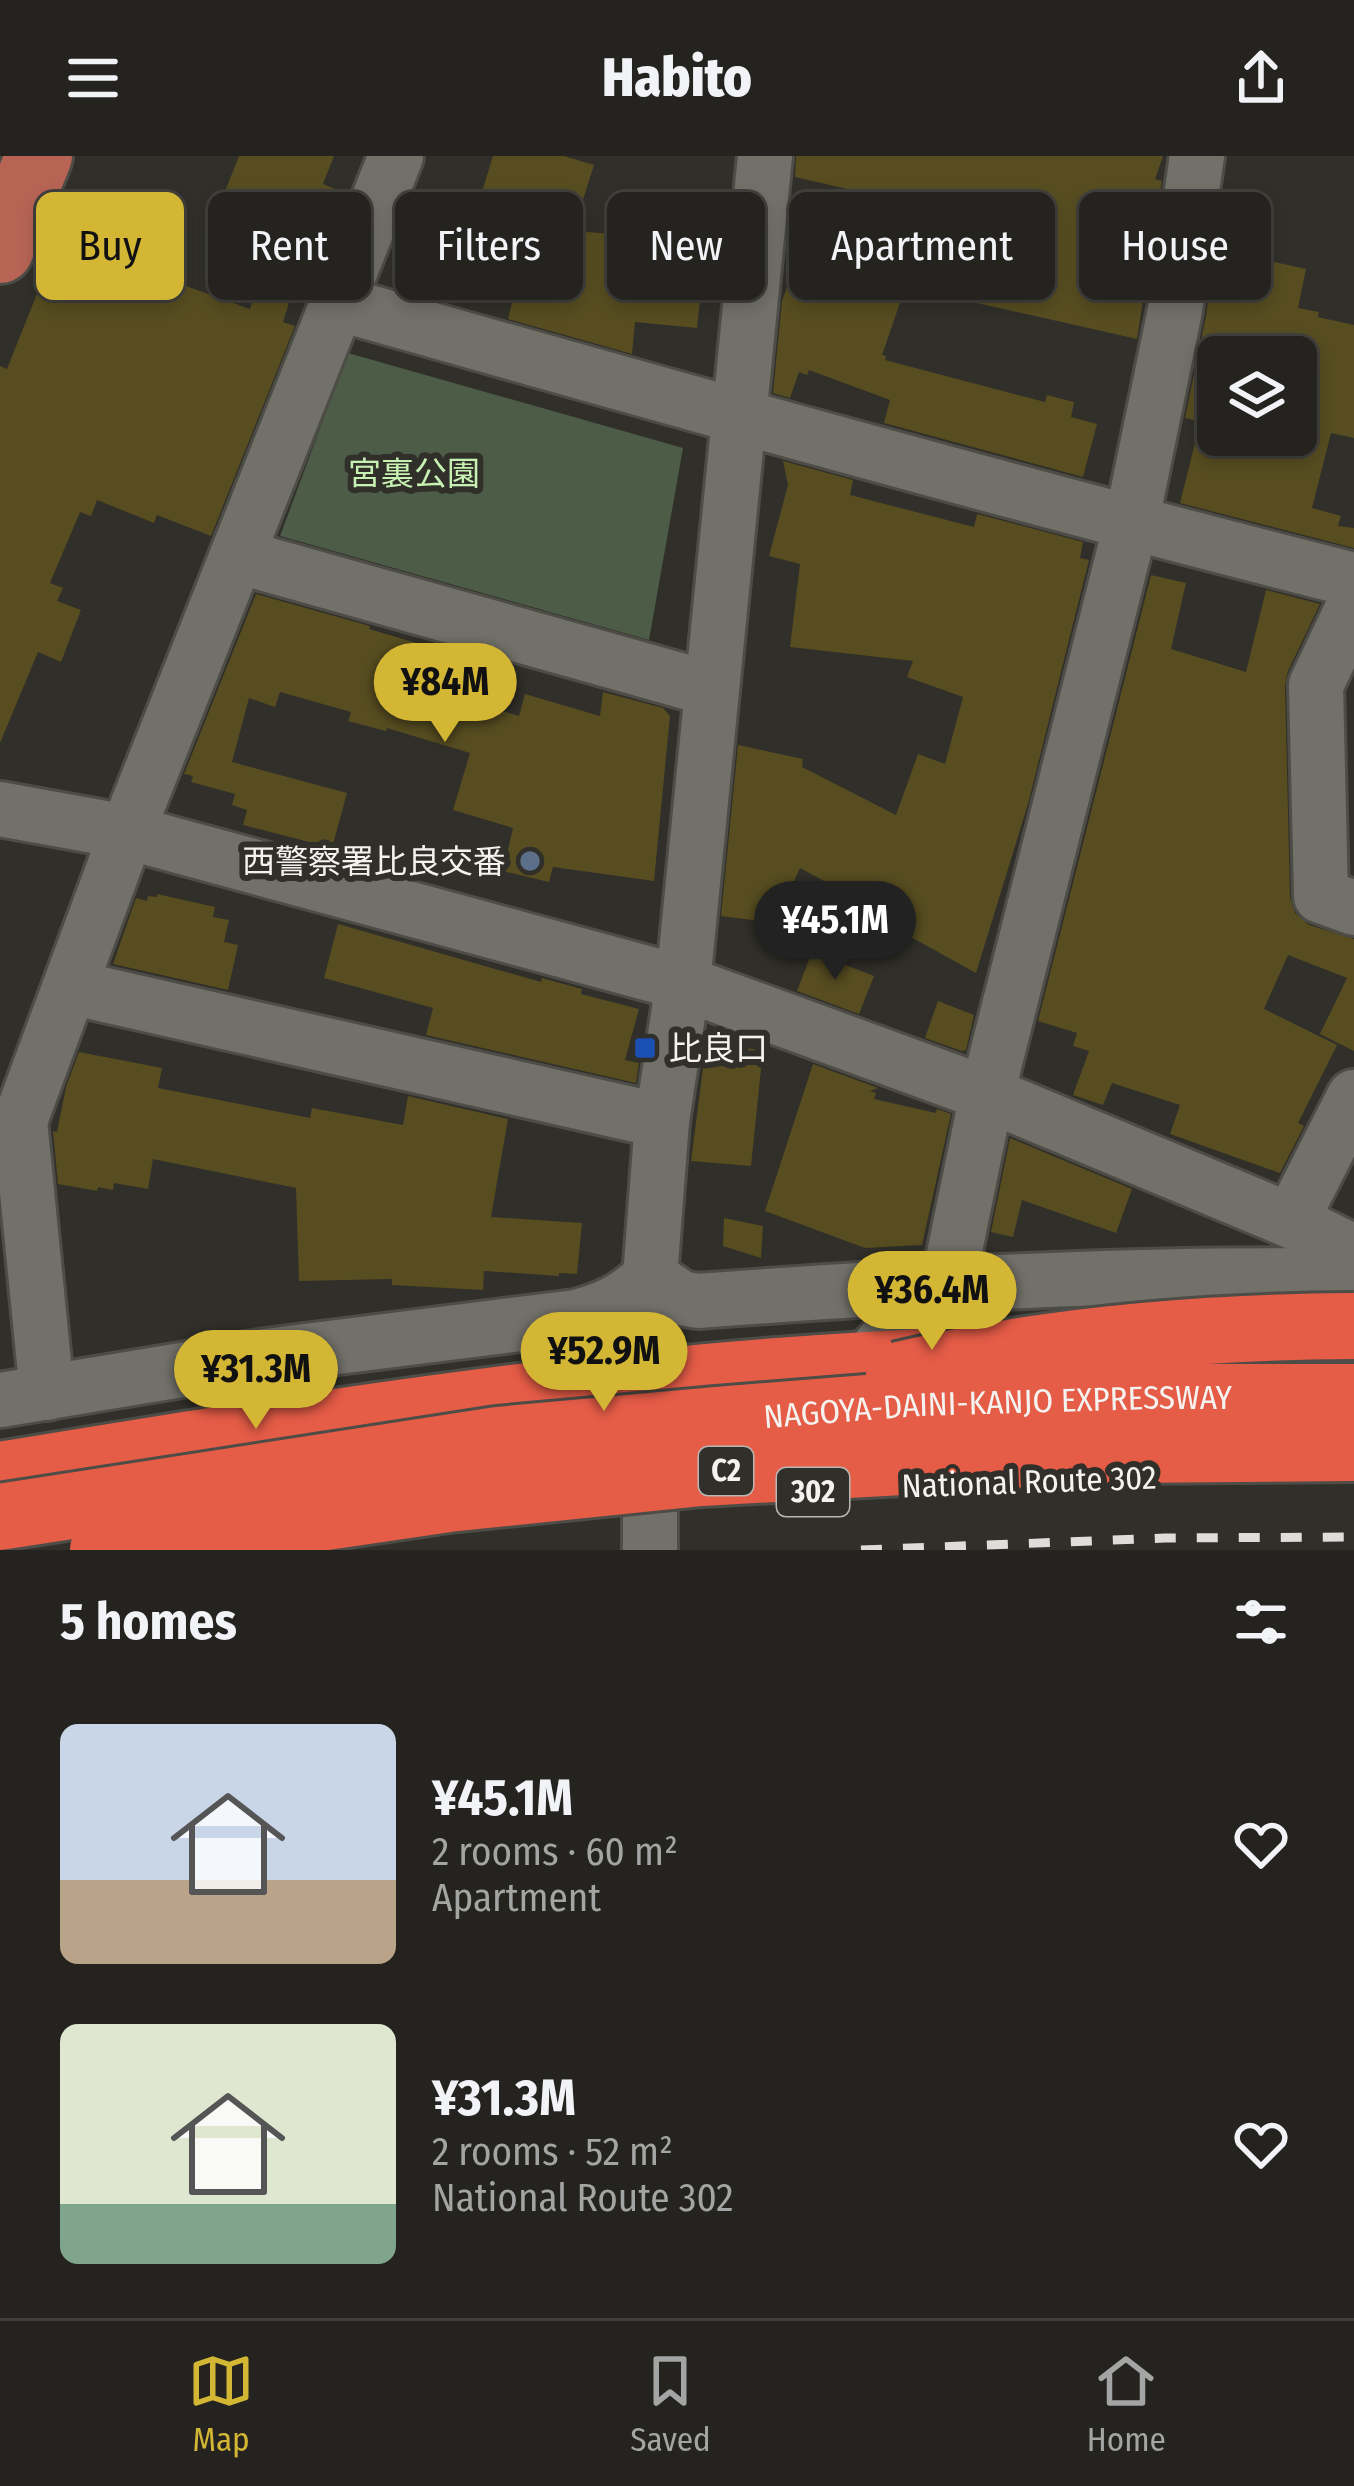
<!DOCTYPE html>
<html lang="en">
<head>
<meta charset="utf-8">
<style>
  :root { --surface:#24231f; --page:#302f2c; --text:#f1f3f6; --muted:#a3a4a4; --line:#41403d; --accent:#d4b635 }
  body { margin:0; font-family:"Fira Sans Condensed","Noto Sans JP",sans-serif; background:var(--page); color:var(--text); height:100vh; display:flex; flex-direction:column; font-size:45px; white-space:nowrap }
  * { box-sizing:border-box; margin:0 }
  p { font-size:39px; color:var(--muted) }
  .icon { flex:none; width:66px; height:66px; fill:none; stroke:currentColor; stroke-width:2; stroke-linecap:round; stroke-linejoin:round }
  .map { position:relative; height:1394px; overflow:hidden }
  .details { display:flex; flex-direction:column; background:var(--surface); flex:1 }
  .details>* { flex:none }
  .hud { position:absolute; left:36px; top:36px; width:1284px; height:108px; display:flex; gap:24px }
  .buttons { position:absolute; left:1197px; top:180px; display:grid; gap:24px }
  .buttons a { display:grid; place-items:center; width:120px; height:120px; border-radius:18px; background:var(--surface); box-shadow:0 6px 18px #0003,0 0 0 3px var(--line); font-size:60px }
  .price { position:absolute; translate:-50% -102px; padding:0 27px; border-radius:42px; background:var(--accent); color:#111; font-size:39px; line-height:78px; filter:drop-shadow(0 3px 6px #0008) }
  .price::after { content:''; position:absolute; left:50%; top:72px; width:36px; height:27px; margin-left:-18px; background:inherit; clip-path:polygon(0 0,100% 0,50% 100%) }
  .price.active { background:#222; color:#fff }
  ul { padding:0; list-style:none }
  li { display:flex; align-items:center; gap:36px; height:300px; padding:0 60px }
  li span { display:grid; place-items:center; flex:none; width:336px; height:240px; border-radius:18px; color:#555 }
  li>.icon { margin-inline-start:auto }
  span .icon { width:144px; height:144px; fill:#fffc; stroke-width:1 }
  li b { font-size:51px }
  h2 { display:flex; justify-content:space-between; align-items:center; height:144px; padding:0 60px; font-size:51px }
  .chip { padding:0 42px; border-radius:18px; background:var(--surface); box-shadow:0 6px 18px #0003,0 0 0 3px var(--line); font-size:42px; line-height:108px }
  .chip.active { background:var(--accent); color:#111 }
  header { display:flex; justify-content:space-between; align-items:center; height:156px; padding:0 60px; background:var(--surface); font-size:54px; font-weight:800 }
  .tab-bar { display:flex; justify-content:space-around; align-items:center; height:168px; border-top:3px solid var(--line); background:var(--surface); font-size:33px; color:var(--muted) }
  .tab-bar a { display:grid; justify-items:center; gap:6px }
  .tab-bar .active { color:var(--accent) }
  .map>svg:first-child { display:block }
  .green { fill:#4d5c46 }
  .building { fill:#574d21 }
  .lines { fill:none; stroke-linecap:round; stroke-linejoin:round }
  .minor-casing { stroke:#4d4c47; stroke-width:60 }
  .major-casing { stroke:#4d4c47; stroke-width:72 }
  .highway-casing { stroke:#4d4c47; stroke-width:72 }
  .minor { stroke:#717069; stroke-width:54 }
  .major { stroke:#b76455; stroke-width:66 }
  .highway { stroke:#e55c47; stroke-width:66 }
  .rail { stroke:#deddda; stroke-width:9; stroke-dasharray:21 21; stroke-linecap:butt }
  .highway-bridge-casing { stroke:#4d4c47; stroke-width:72; stroke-linecap:butt }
  .highway-bridge { stroke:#e55c47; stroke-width:66 }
  .service-dot { fill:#5c6f8a; stroke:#302f29; stroke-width:4.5 }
  .transit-dot { fill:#1a4fb4; stroke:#302f29; stroke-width:4.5 }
  .labels { text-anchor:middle; stroke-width:12; stroke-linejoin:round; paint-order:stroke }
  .shield { fill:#302f29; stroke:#b9b8b4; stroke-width:3 }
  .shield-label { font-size:30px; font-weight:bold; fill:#f4f3f0 }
  .park-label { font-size:33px; fill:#c7f1b3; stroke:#302f29 }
  .poi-label { font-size:33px; fill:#f4f3f0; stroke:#302f29; text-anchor:end }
  .street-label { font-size:33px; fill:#f4f3f0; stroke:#302f29 }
</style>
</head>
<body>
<header><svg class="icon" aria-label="menu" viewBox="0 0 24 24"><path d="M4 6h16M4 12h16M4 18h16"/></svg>Habito<svg class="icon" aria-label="share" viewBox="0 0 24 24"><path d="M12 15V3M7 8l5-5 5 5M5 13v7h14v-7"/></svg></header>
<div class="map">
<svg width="1354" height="1394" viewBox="0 0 1354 1394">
  <rect width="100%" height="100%" fill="#302f29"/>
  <polygon class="green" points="348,197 683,292 649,484 280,380"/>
  <g class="building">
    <polygon points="239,0 334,0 323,28 347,38 330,80 312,73 283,166 295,170 211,380 157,359 154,367 97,344 91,360 80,356 50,427 63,432 57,445 81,454 61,506 38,496 0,587 0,210 7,213 56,90 156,128 158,120 250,153 279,65 222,43"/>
    <polygon points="493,0 564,0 594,9 573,75 614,78 611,115 702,126 697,172 635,166 632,198 508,163 515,135 476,123 483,97 401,73 414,40 475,58"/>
    <polygon points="796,0 1163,0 1155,23 1162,25 1137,183 914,133 910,147 901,144 882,199 886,200 885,204 1045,246 1047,239 1074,246 1071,261 1097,268 1083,321 884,267 890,244 809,214 807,219 799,216 790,242 773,237 782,145 793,116 867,143 888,77 895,44 795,21"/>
    <polygon points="1219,71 1240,75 1235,97 1306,113 1298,152 1319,156 1318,161 1354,169 1354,282 1331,277 1312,352 1341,360 1338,370 1354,372 1354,392 1180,347 1197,279 1298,279 1310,220 1296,217 1296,201 1218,201 1218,269 1185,262 1206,160"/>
    <polygon points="783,305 853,324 850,339 974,371 977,358 1083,386 1080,402 1089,404 1028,648 976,817 855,750 859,744 800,712 775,767 721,760 738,589 803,603 802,611 896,659 918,598 945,608 963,541 907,521 913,505 790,491 800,408 769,400 788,329"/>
    <polygon points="1151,419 1186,427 1171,493 1246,516 1266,434 1320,448 1288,515 1285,529 1290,741 1295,757 1309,769 1354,783 1354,895 1320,878 1347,822 1288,799 1264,853 1337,889 1298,967 1304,970 1280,1017 1170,978 1180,949 1112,927 1103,949 1073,939 1089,895 1073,890 1077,877 1038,865"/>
    <polygon points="256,438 370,470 369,473 474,504 463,543 519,560 525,538 600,560 603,536 663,552 670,560 654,725 553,711 549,726 503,715 513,672 453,654 470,597 387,572 386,575 348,565 351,556 280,536 275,551 249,542 232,606 347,637 332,692 243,669 247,654 232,649 235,638 191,626 193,620 184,618"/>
    <polygon points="157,738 215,751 213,761 229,764 224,786 238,789 228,834 113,808 136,742 147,745 148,740 157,741"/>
    <polygon points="338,768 541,826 542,822 582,833 581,838 639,853 625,904 639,907 636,927 426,879 433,852 324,822"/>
    <polygon points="812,796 874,820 859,858 797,835"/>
    <polygon points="938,845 974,859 966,894 962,895 925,882"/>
    <polygon points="707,881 746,885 745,892 763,894 751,1010 691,1005"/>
    <polygon points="79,896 162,912 158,932 310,962 312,952 403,969 408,940 508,963 491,1061 582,1067 577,1118 559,1117 559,1120 484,1115 483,1134 392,1129 392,1123 299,1125 296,1032 153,1003 148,1033 114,1027 113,1034 98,1031 97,1035 58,1028 53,975 57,976 66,931"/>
    <polygon points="813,908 878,932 870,935 876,937 874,943 936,957 937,953 951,958 922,1089 865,1092 765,1055"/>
    <polygon points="1010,982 1132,1033 1116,1077 1022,1044 1013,1081 991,1076"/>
    <polygon points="724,1062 763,1070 761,1102 723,1090"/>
  </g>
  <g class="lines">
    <g class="minor-casing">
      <g id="minor">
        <path d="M337,147C675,243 1013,338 1354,424"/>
        <polyline points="237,400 711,533"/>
        <polyline points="1354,449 1316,529 1321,740 1354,752"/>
        <polyline points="0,653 127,676 683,827 987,938 1291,1065 1354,1096"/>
        <polyline points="70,831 662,965"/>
        <polyline points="1291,1065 1354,941"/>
        <path d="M650,1121L681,1142L698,1145C916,1129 1135,1116 1354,1120"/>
        <path d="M866,1208C892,1175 910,1150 948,1128L987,938L1131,368L1175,154L1197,0"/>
        <polyline points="47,1237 20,965 127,676 396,0"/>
        <path d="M0,1244L266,1200L576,1161C607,1153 627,1143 650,1121"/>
        <polyline points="650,1394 650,1121 662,965 683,827 765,0"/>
      </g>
    </g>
    <g class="major-casing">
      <polyline id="major" points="0,94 39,0"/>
    </g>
    <g class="highway-casing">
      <path id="highway" d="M0,1319C316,1267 634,1216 955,1205"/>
    </g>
    <use href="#minor" class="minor"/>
    <use href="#major" class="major"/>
    <use href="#highway" class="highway"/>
    <polyline class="rail" points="861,1394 1165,1382 1354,1381"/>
    <g class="highway-bridge-casing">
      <g id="highway-bridge">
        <path d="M899,1219C1048,1183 1201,1171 1354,1170"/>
        <path id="s1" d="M0,1361L497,1284L715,1264L918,1248L1149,1241H1354"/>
        <polyline points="103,1394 448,1343 701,1317 1120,1294 1354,1292"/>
      </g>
    </g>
    <use href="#highway-bridge" class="highway-bridge"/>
  </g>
  <circle class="service-dot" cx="530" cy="705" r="12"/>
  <rect class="transit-dot" x="633" y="880" width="24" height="24" rx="6"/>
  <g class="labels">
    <g class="shield">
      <rect x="699" y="1291" width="54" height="48" rx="9"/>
      <rect x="777" y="1312" width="72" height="48" rx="9"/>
    </g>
    <g class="shield-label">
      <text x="726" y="1325">C2</text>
      <text x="813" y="1346">302</text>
    </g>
    <g class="park-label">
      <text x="414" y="329">宮裏公園</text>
    </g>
    <g class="poi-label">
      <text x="506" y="717">西警察署比良交番</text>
      <text x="669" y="904" text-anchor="start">比良口</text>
    </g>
    <g class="street-label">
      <text dy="12" stroke="none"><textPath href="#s1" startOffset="1005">NAGOYA-DAINI-KANJO EXPRESSWAY</textPath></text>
      <text transform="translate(1029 1325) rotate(-2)" y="12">National Route 302</text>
    </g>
  </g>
</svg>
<div class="buttons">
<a><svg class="icon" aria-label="layers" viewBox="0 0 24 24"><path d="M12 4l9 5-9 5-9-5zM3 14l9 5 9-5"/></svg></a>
</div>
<b class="price" style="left:445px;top:589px">¥84M</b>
<b class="price active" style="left:835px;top:827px">¥45.1M</b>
<b class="price" style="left:932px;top:1197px">¥36.4M</b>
<b class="price" style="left:604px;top:1258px">¥52.9M</b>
<b class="price" style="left:256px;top:1276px">¥31.3M</b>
<div class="hud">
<a class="chip active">Buy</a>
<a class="chip">Rent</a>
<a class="chip">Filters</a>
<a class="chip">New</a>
<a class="chip">Apartment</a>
<a class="chip">House</a>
</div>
</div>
<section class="details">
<h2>5 homes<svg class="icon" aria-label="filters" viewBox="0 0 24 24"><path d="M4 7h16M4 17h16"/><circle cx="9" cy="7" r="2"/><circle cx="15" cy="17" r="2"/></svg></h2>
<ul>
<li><span style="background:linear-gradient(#c9d6e8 65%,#b9a48a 0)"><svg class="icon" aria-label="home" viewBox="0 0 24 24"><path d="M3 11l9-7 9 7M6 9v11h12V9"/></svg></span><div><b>¥45.1M</b><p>2 rooms · 60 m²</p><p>Apartment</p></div><svg class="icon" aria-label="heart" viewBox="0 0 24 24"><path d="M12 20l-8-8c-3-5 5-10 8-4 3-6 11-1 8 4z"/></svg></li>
<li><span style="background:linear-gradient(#dfe7d0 75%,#7fa58c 0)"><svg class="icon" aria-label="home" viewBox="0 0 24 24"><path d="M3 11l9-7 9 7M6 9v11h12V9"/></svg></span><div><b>¥31.3M</b><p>2 rooms · 52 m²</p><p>National Route 302</p></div><svg class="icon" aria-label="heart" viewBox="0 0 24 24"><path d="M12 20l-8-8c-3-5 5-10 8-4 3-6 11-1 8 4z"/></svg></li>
</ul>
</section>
<nav class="tab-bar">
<a class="active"><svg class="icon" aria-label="map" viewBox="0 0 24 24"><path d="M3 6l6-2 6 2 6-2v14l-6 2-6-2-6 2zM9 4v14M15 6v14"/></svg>Map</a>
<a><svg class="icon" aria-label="saved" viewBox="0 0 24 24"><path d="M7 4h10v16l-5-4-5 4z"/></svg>Saved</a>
<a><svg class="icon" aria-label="home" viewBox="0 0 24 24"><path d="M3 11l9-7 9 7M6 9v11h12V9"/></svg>Home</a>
</nav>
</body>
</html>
